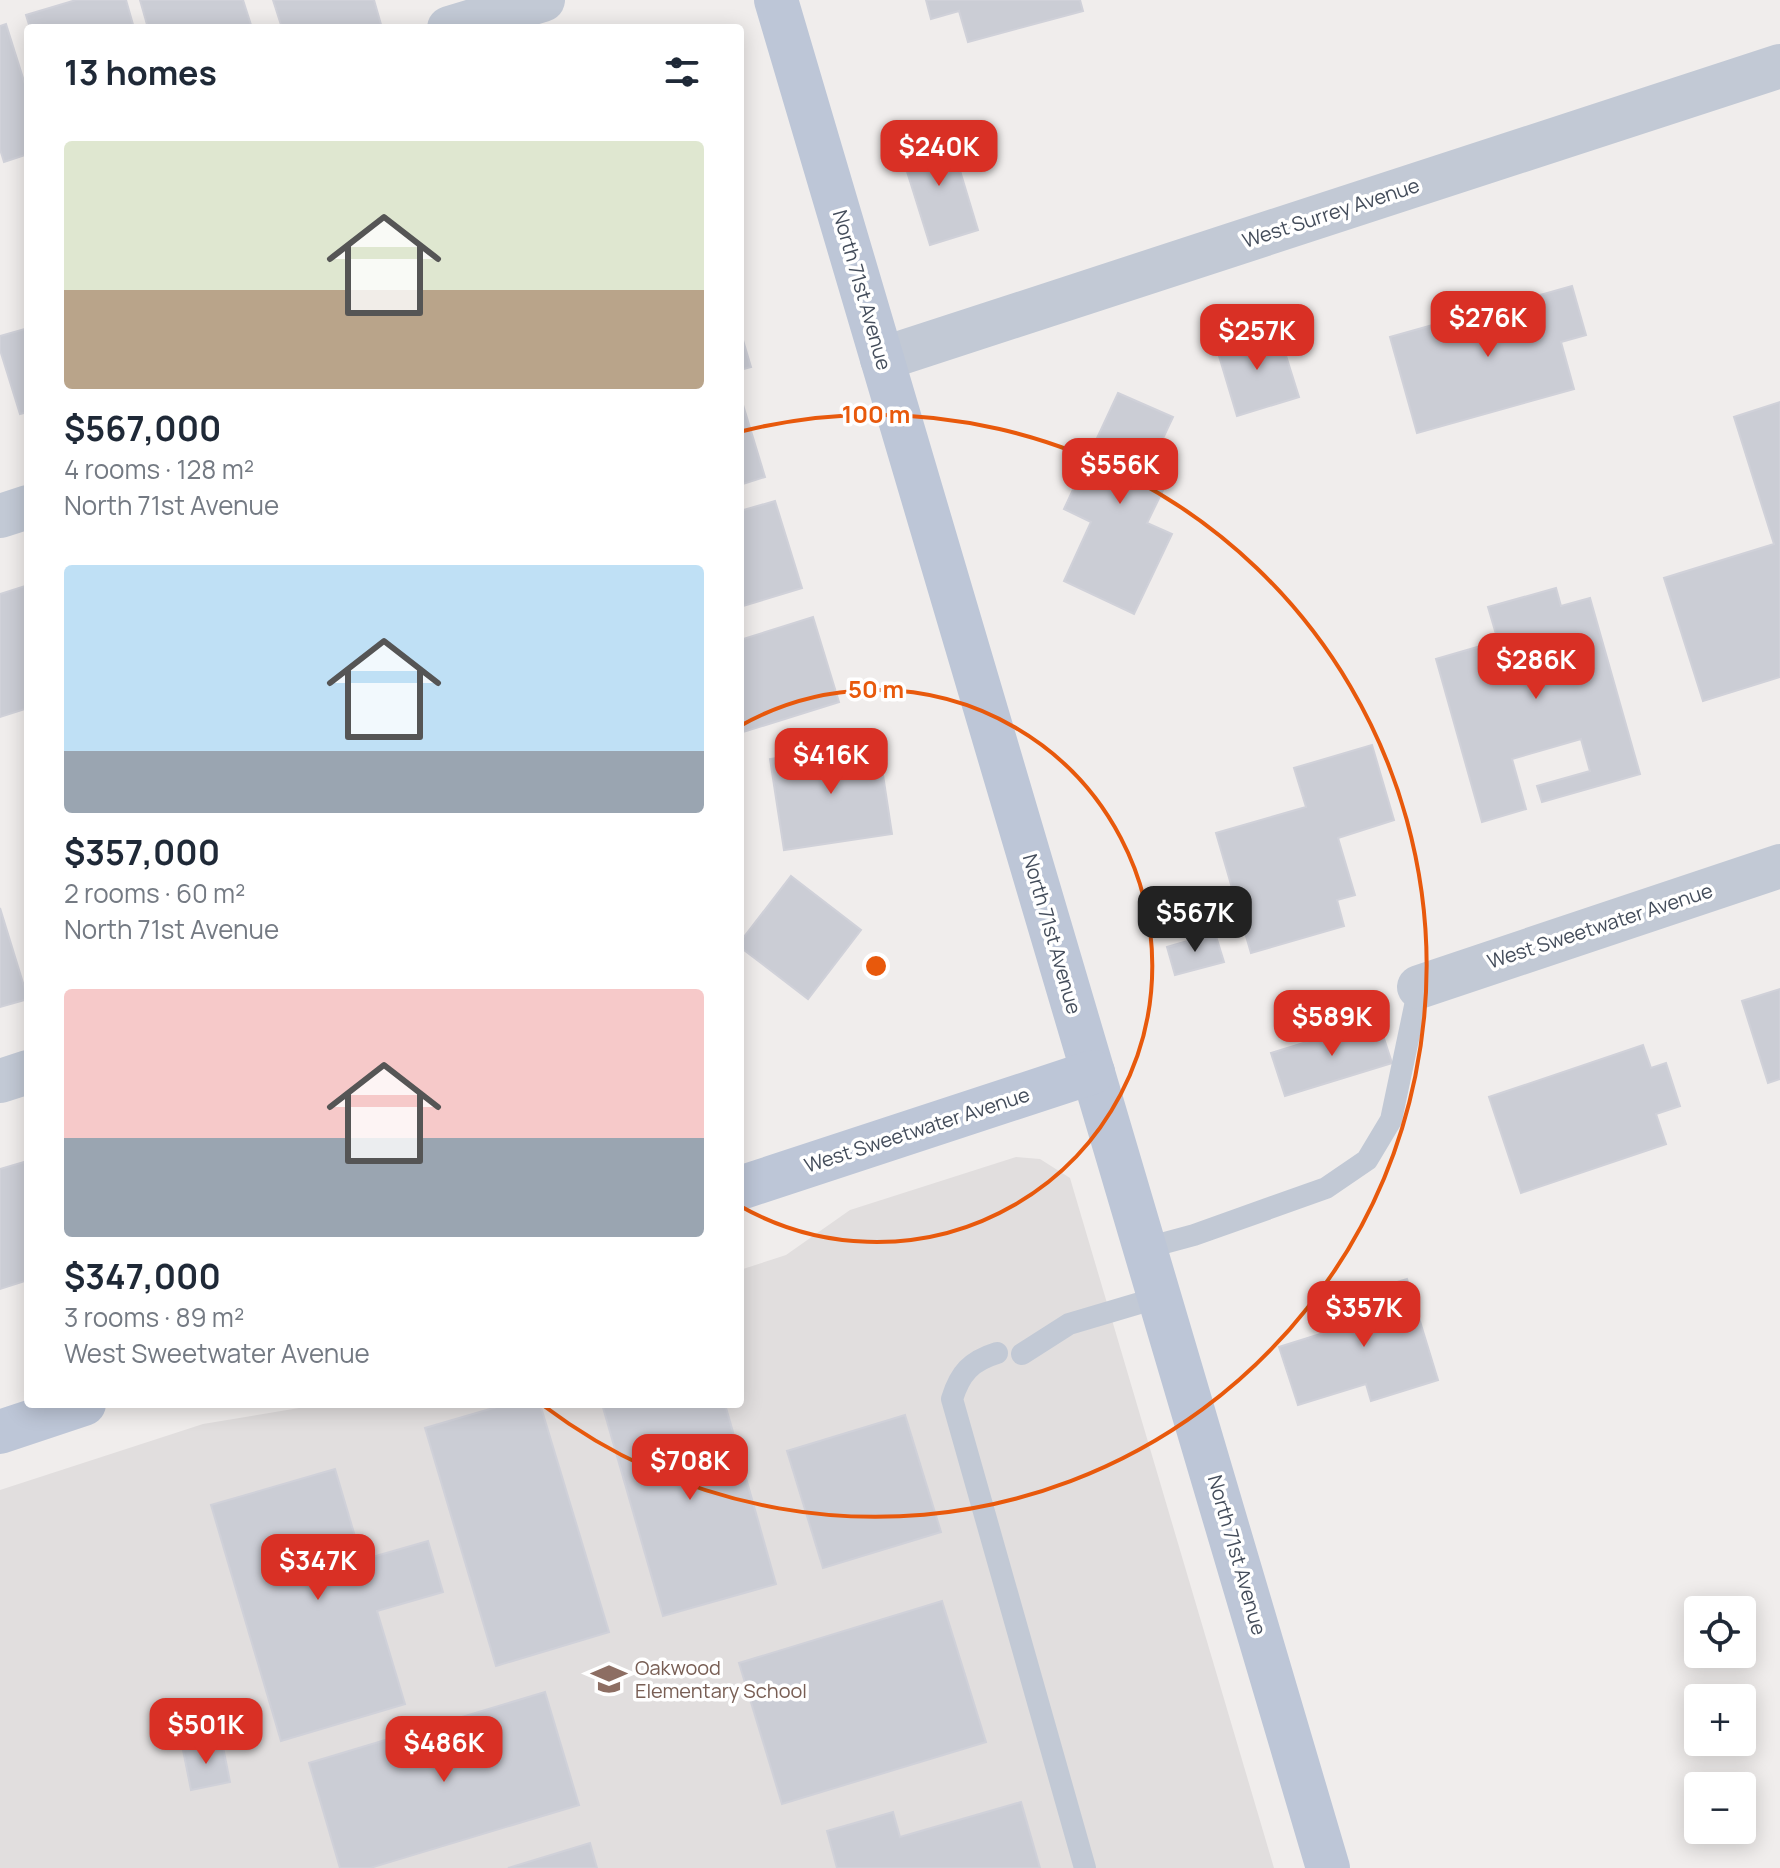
<!DOCTYPE html>
<html lang="en">
<head>
<meta charset="utf-8">
<style>
  :root { --surface:#fff; --page:#f2f2f3; --text:#1f2937; --muted:#747a83; --accent:#d93025 }
  body { margin:0; font-family:Manrope,sans-serif; background:var(--page); color:var(--text); height:100vh; display:flex; flex-direction:column; font-size:30px; white-space:nowrap }
  * { box-sizing:border-box; margin:0 }
  p { font-size:26px; color:var(--muted) }
  .icon { flex:none; width:44px; height:44px; fill:none; stroke:currentColor; stroke-width:2; stroke-linecap:round; stroke-linejoin:round }
  .map { position:relative; flex:1; overflow:hidden }
  .drawer { position:absolute; left:24px; top:24px; width:720px; height:1384px; display:flex; flex-direction:column; background:var(--surface); border-radius:8px; box-shadow:0 4px 20px #0003 }
  .drawer>* { flex:none }
  .controls { position:absolute; left:1684px; top:1596px; display:grid; gap:16px }
  .controls a { display:grid; place-items:center; width:72px; height:72px; border-radius:8px; background:var(--surface); box-shadow:0 4px 20px #0003; font-size:40px }
  .price { position:absolute; translate:-50% -68px; padding:0 18px; border-radius:16px; background:var(--accent); color:#fff; font-size:26px; line-height:52px; filter:drop-shadow(0 2px 4px #0008) }
  .price::after { content:''; position:absolute; left:50%; top:48px; width:24px; height:18px; margin-left:-12px; background:inherit; clip-path:polygon(0 0,100% 0,50% 100%) }
  .price.selected { background:#222; color:#fff }
  ul { padding:0; list-style:none }
  li { display:grid; align-content:center; gap:16px; height:424px; padding:0 40px }
  li span { display:grid; place-items:center; height:248px; border-radius:8px; color:#555 }
  li>.icon { margin-inline-start:auto }
  span .icon { width:144px; height:144px; fill:#fffc; stroke-width:1 }
  li b { font-size:34px }
  h2 { display:flex; justify-content:space-between; align-items:center; height:96px; padding:0 40px; font-size:34px }
  .map>svg:first-child { display:block }
  .education { fill:#e1dede }
  .building { fill:#cbcdd5; stroke:#d0d1d9; stroke-width:2 }
  .lines { fill:none; stroke-linecap:round; stroke-linejoin:round }
  .lane { stroke:#c2c9d5; stroke-width:22 }
  .street { stroke:#c2c9d5; stroke-width:44 }
  .secondary { stroke:#bdc6d7; stroke-width:44 }
  .ring { fill:none; stroke:#e8590c; stroke-width:4 }
  .labels { text-anchor:middle; stroke-width:7; stroke-linejoin:round; paint-order:stroke }
  .street-label { font-size:20px; fill:#444d5b; stroke:#fff }
  .education-label { font-size:20px; fill:#785e54; stroke:#fff; text-anchor:start }
  .centre { fill:#e8590c; stroke:#fff; stroke-width:4 }
  .ring-label { font-size:24px; text-anchor:middle; font-weight:bold; fill:#e8590c; stroke:#fff; stroke-width:7; stroke-linejoin:round; paint-order:stroke }
</style>
</head>
<body>
<div class="map">
<svg width="1780" height="1868" viewBox="0 0 1780 1868">
  <rect width="100%" height="100%" fill="#f0edec"/>
  <polygon class="education" points="1016,1157 1040,1159 1070,1178 1274,1868 0,1868 0,1490 203,1424 323,1404 740,1404 740,1270 786,1255 850,1210"/>
  <g class="building">
    <polygon points="76,0 126,0 134,28 30,28 26,15"/>
    <polygon points="140,0 243,0 252,28 148,28"/>
    <polygon points="273,0 374,0 382,28 282,28"/>
    <polygon points="926,0 1080,0 1083,11 968,42 959,11 931,19"/>
    <polygon points="6,24 28,94 28,154 4,162 0,149 0,26"/>
    <polygon points="948,131 978,230 930,245 899,146"/>
    <polygon points="1572,286 1586,335 1561,342 1574,389 1417,433 1390,337"/>
    <polygon points="1277,327 1299,397 1237,416 1216,346"/>
    <polygon points="28,328 28,412 20,414 0,350 0,336"/>
    <polygon points="740,330 751,367 740,370"/>
    <polygon points="1118,393 1173,417 1148,470 1168,480 1147,523 1172,534 1134,614 1064,581 1091,522 1064,509"/>
    <polygon points="740,395 765,477 740,485"/>
    <polygon points="1780,402 1780,677 1703,701 1664,578 1774,544 1734,417"/>
    <polygon points="775,501 802,588 740,607 740,511"/>
    <polygon points="28,585 28,708 0,717 0,594"/>
    <polygon points="1556,588 1561,606 1590,598 1640,774 1542,802 1537,786 1590,771 1581,739 1512,759 1526,809 1482,822 1436,659 1498,641 1488,607"/>
    <polygon points="813,617 839,702 740,733 740,640"/>
    <polygon points="878,742 892,834 784,850 770,759"/>
    <polygon points="1372,745 1394,820 1338,838 1355,895 1337,900 1344,926 1251,953 1216,833 1306,807 1294,768"/>
    <polygon points="791,876 861,930 808,999 740,947 740,942"/>
    <polygon points="0,908 28,999 0,1007"/>
    <polygon points="1215,933 1224,962 1175,975 1167,947"/>
    <polygon points="1780,989 1780,1079 1768,1083 1742,1001"/>
    <polygon points="1378,1020 1392,1063 1285,1096 1271,1053"/>
    <polygon points="1643,1045 1651,1068 1666,1063 1680,1106 1656,1114 1666,1144 1521,1193 1489,1097"/>
    <polygon points="24,1162 28,1173 28,1280 0,1289 0,1169"/>
    <polygon points="1407,1279 1438,1380 1371,1401 1366,1384 1298,1405 1279,1347 1346,1326 1338,1300"/>
    <polygon points="507,1404 540,1404 609,1632 496,1666 425,1428"/>
    <polygon points="602,1404 725,1404 776,1584 663,1616"/>
    <polygon points="905,1415 941,1532 823,1568 787,1451"/>
    <polygon points="335,1469 362,1560 428,1541 443,1592 377,1611 405,1704 281,1741 211,1505"/>
    <polygon points="942,1601 986,1742 782,1804 739,1663"/>
    <polygon points="545,1692 579,1805 370,1868 340,1868 309,1763"/>
    <polygon points="222,1742 230,1782 191,1790 183,1750"/>
    <polygon points="1021,1802 1040,1868 837,1868 827,1831 893,1812 900,1837"/>
    <polygon points="590,1843 597,1868 508,1868"/>
  </g>
  <g class="lines">
    <g class="lane">
      <polyline points="1146,1248 1194,1235 1326,1188 1367,1160 1391,1120 1419,987"/>
      <path d="M997,1353C971,1361 960,1373 952,1399L1085,1868"/>
      <polyline points="1022,1354 1069,1324 1160,1297"/>
    </g>
    <g class="street">
      <polyline points="449,28 543,0"/>
      <polyline points="882,359 1780,66"/>
      <polyline points="0,516 28,507"/>
      <polyline points="1419,987 1780,866"/>
      <polyline points="0,1081 28,1072"/>
    </g>
    <g class="secondary">
      <polyline points="776,0 1328,1868"/>
      <polyline points="740,1188 1093,1072"/>
      <polyline points="0,1432 84,1404"/>
    </g>
  </g>
  <g class="ring">
    <path d="M740 726A276 276 0 1 1 740 1206"/>
    <path d="M743 431A551 551 0 1 1 544 1406"/>
  </g>
  <defs>
    <g id="school-bare" transform="scale(2.76)"><path d="M0-5L7-2L0 1L-7-2ZM-4 1L0 2.5L4 1V4Q0 6-4 4Z" fill="#8d6e63" stroke="#fff" stroke-width="2.5" paint-order="stroke"/></g>
  </defs>
  <g fill-rule="evenodd">
    <use href="#school-bare" x="609" y="1679"/>
  </g>
  <g class="labels">
    <g class="street-label">
      <text transform="translate(1331 213) rotate(-18)" y="7">West Surrey Avenue</text>
      <text transform="translate(862 290) rotate(74)" y="7">North 71st Avenue</text>
      <text transform="translate(1600 926) rotate(-18)" y="7">West Sweetwater Avenue</text>
      <text transform="translate(1052 934) rotate(74)" y="7">North 71st Avenue</text>
      <text transform="translate(917 1130) rotate(-18)" y="7">West Sweetwater Avenue</text>
      <text transform="translate(1237 1555) rotate(74)" y="7">North 71st Avenue</text>
    </g>
    <g class="education-label">
      <text x="635" y="1675">Oakwood<tspan x="635" dy="23">Elementary School</tspan></text>
    </g>
  </g>
  <circle cx="876" cy="966" r="12" class="centre"/>
  <g class="ring-label">
    <text x="876" y="423">100 m</text>
    <text x="876" y="698">50 m</text>
  </g>
</svg>
<div class="controls">
<a><svg class="icon" aria-label="locate" viewBox="0 0 24 24"><circle cx="12" cy="12" r="6"/><path d="M12 2v4M12 18v4M2 12h4M18 12h4"/></svg></a>
<a>+</a>
<a>−</a>
</div>
<b class="price" style="left:939px;top:188px">$240K</b>
<b class="price" style="left:1488px;top:359px">$276K</b>
<b class="price" style="left:1257px;top:372px">$257K</b>
<b class="price" style="left:1120px;top:506px">$556K</b>
<b class="price" style="left:1536px;top:701px">$286K</b>
<b class="price" style="left:831px;top:796px">$416K</b>
<b class="price selected" style="left:1195px;top:954px">$567K</b>
<b class="price" style="left:1332px;top:1058px">$589K</b>
<b class="price" style="left:1364px;top:1349px">$357K</b>
<b class="price" style="left:690px;top:1502px">$708K</b>
<b class="price" style="left:318px;top:1602px">$347K</b>
<b class="price" style="left:206px;top:1766px">$501K</b>
<b class="price" style="left:444px;top:1784px">$486K</b>
<section class="drawer">
<h2>13 homes<svg class="icon" aria-label="filters" viewBox="0 0 24 24"><path d="M4 7h16M4 17h16"/><circle cx="9" cy="7" r="2"/><circle cx="15" cy="17" r="2"/></svg></h2>
<ul>
<li><span style="background:linear-gradient(#dfe7d0 60%,#b9a48a 0)"><svg class="icon" aria-label="home" viewBox="0 0 24 24"><path d="M3 11l9-7 9 7M6 9v11h12V9"/></svg></span><div><b>$567,000</b><p>4 rooms · 128 m²</p><p>North 71st Avenue</p></div></li>
<li><span style="background:linear-gradient(#bfe0f5 75%,#9aa5b1 0)"><svg class="icon" aria-label="home" viewBox="0 0 24 24"><path d="M3 11l9-7 9 7M6 9v11h12V9"/></svg></span><div><b>$357,000</b><p>2 rooms · 60 m²</p><p>North 71st Avenue</p></div></li>
<li><span style="background:linear-gradient(#f6c9c9 60%,#9aa5b1 0)"><svg class="icon" aria-label="home" viewBox="0 0 24 24"><path d="M3 11l9-7 9 7M6 9v11h12V9"/></svg></span><div><b>$347,000</b><p>3 rooms · 89 m²</p><p>West Sweetwater Avenue</p></div></li>
</ul>
</section>
</div>
</body>
</html>
